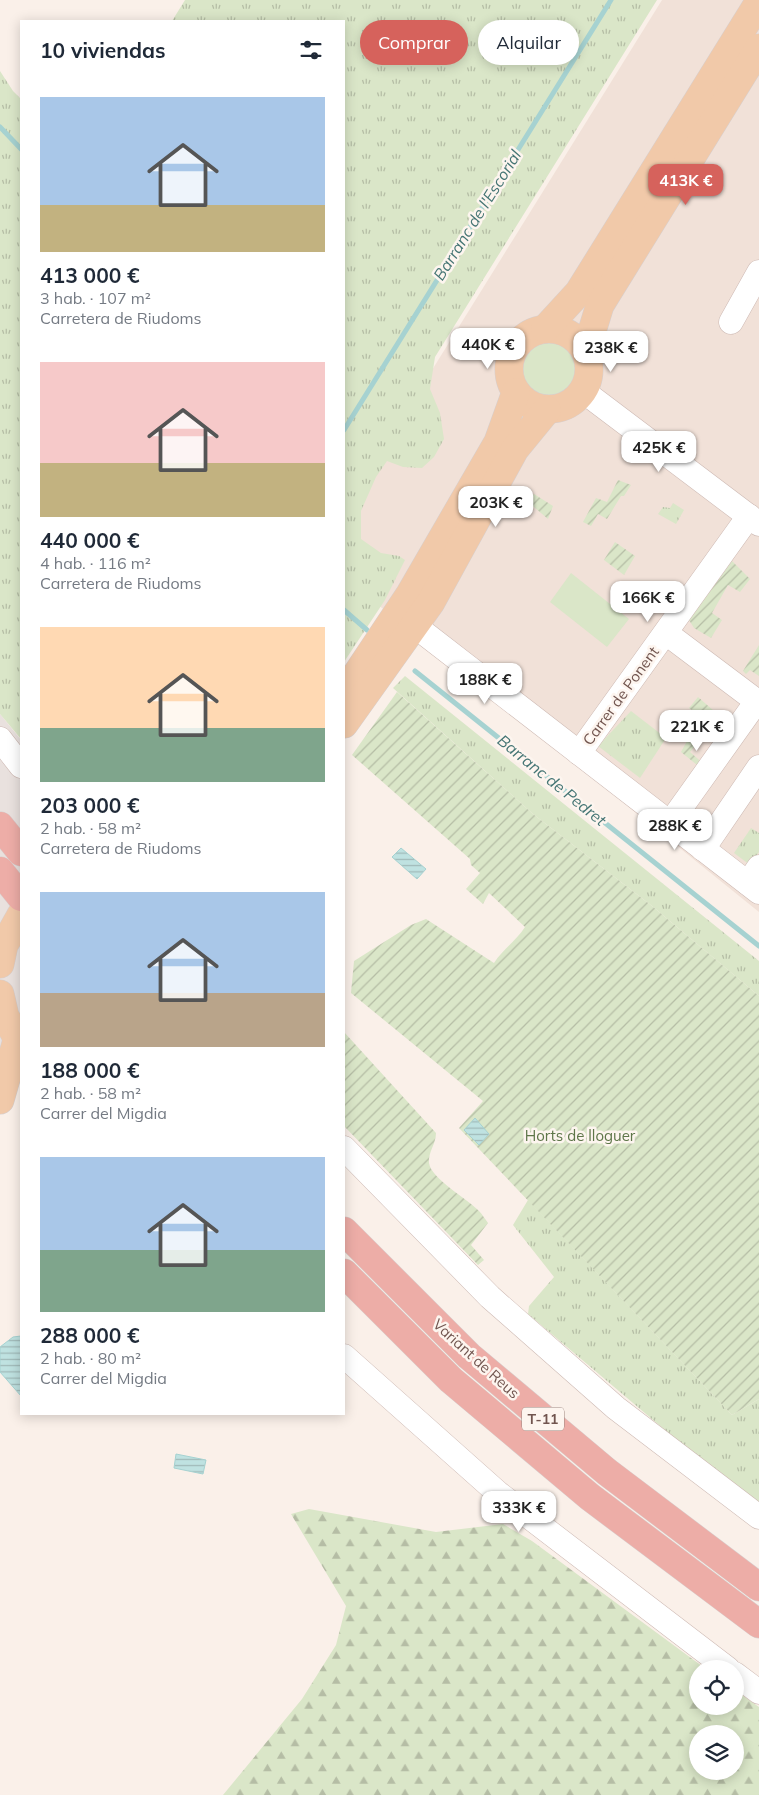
<!DOCTYPE html>
<html lang="es">
<head>
<meta charset="utf-8">
<style>
  :root { --surface:#fff; --page:#f6f6f7; --text:#1f2937; --muted:#747a83; --accent:#d6625c }
  body { margin:0; font-family:Mulish,sans-serif; background:var(--page); color:var(--text); height:100vh; display:flex; flex-direction:column; font-size:19px; white-space:nowrap }
  * { box-sizing:border-box; margin:0 }
  p { font-size:16px; color:var(--muted) }
  .icon { flex:none; width:28px; height:28px; fill:none; stroke:currentColor; stroke-width:2; stroke-linecap:round; stroke-linejoin:round }
  .map { position:relative; flex:1; overflow:hidden }
  .sheet { position:absolute; left:20px; top:20px; width:325px; height:1395px; display:flex; flex-direction:column; background:var(--surface); border-radius:0px; box-shadow:0 2px 12px #0003 }
  .sheet>* { flex:none }
  .banner { position:absolute; left:360px; top:20px; width:324px; height:45px; display:flex; gap:10px }
  .fabs { position:absolute; left:689px; top:1660px; display:grid; gap:10px }
  .fabs a { display:grid; place-items:center; width:55px; height:55px; border-radius:50%; background:var(--surface); box-shadow:0 2px 12px #0003; font-size:25px }
  .price { position:absolute; translate:-50% -42px; padding:0 11px; border-radius:10px; background:#fff; color:#222; font-size:16px; line-height:32px; filter:drop-shadow(0 1px 2px #0008) }
  .price::after { content:''; position:absolute; left:50%; top:30px; width:15px; height:11px; margin-left:-8px; background:inherit; clip-path:polygon(0 0,100% 0,50% 100%) }
  .price.selected { background:var(--accent); color:#fff }
  ul { padding:0; list-style:none }
  li { display:grid; align-content:center; gap:10px; height:265px; padding:0 20px }
  li span { display:grid; place-items:center; height:155px; border-radius:0px; color:#555 }
  li>.icon { margin-inline-start:auto }
  span .icon { width:90px; height:90px; fill:#fffc; stroke-width:1 }
  li b { font-size:21px }
  h2 { display:flex; justify-content:space-between; align-items:center; height:60px; padding:0 20px; font-size:21px }
  .tag { padding:0 18px; border-radius:22px; background:var(--surface); box-shadow:0 2px 12px #0003; font-size:18px; line-height:45px }
  .tag.selected { background:var(--accent); color:#fff }
  .map>svg:first-child { display:block }
  .residential { fill:#f1e1d8 }
  .industrial { fill:#e9e1de }
  .grass { fill:url(#grass-tufts) }
  .forest { fill:url(#forest-firs); fill-rule:evenodd }
  .park { fill:#dae6c8 }
  .garden { fill:url(#garden-furrows) }
  .water { fill:url(#water-rules); stroke:#a6d2d1 }
  .lines { fill:none; stroke-linecap:round; stroke-linejoin:round }
  .stream { stroke:#a6d2d1; stroke-width:5 }
  .minor-casing { stroke:#cdb9b3; stroke-width:25 }
  .major-casing { stroke:#d7cfce; stroke-width:29 }
  .highway-casing { stroke:#d7cfce; stroke-width:29 }
  .minor { stroke:#fff; stroke-width:24 }
  .major { stroke:#f1c9a9; stroke-width:28 }
  .highway { stroke:#edada7; stroke-width:28 }
  .labels { text-anchor:middle; stroke-width:5; stroke-linejoin:round; paint-order:stroke }
  .shield { fill:#fdf5ef; stroke:#9b857f; stroke-width:1 }
  .shield-label { font-size:14px; font-weight:bold; fill:#71554f }
  .street-label { font-size:15px; fill:#71554f; stroke:#fdf5ef }
  .park-label { font-size:15px; fill:#5e7649; stroke:#fdf5ef }
  .water-label { font-size:16px; font-style:italic; fill:#457574; stroke:#fdf5ef }
</style>
</head>
<body>
<div class="map">
<svg width="759" height="1795" viewBox="0 0 759 1795">
  <defs>
    <pattern id="grass-tufts" width="24" height="20" patternUnits="userSpaceOnUse" patternTransform="scale(1.25)"><rect width="24" height="20" fill="#dae6c8"/><path d="M3 7l-1-3M5 7V3M7 7l1-3M15 17l-1-3M17 17v-4M19 17l1-3" fill="none" stroke="#b5bda5"/></pattern>
    <pattern id="forest-firs" width="22" height="20" patternUnits="userSpaceOnUse" patternTransform="scale(1.25)"><rect width="22" height="20" fill="#dae6c8"/><path d="M5 1l3.5 6h-7zM16 11l3.5 6h-7z" fill="#b5bda5"/></pattern>
    <pattern id="garden-furrows" width="10" height="10" patternUnits="userSpaceOnUse" patternTransform="scale(1.25)"><rect width="10" height="10" fill="#dae6c8"/><path d="M-1 1l2-2M0 10L10 0M9 11l2-2" fill="none" stroke="#b5bda5"/></pattern>
    <pattern id="water-rules" width="6" height="5" patternUnits="userSpaceOnUse" patternTransform="scale(1.25)"><rect width="6" height="5" fill="#bfe2e1"/><path d="M0 2.5h6" fill="none" stroke="#a0bab9"/></pattern>
  </defs>
  <rect width="100%" height="100%" fill="#faf0e9"/>
  <polygon class="residential" points="662,0 759,0 759,912 377,604 355,518 386,444"/>
  <polygon class="industrial" points="0,714 21,740 21,1061 0,1085"/>
  <g class="grass">
    <polygon points="185,0 657,0 435,357 430,389 440,413 444,439 434,457 422,468 403,467 387,461 376,477 361,511 361,539 381,553 399,556 405,560 385,600 344,662 344,21 172,21"/>
    <polygon points="0,71 13,91 21,99 21,739 0,714"/>
    <polygon points="673,503 684,510 676,524 658,514 663,507 670,508"/>
    <polygon points="405,676 759,961 759,996 652,906 533,814 393,688"/>
    <polygon points="631,711 666,738 640,778 598,746"/>
    <polygon points="751,828 759,833 759,852 750,865 734,853"/>
    <polygon points="528,1200 732,1415 759,1399 759,1504 679,1442 528,1314 529,1306 554,1277 513,1225"/>
  </g>
  <path class="forest" d="M309,1509L436,1532L503,1524L532,1541L706,1669H698V1706H735V1690L759,1707V1795H223L302,1699L336,1645L346,1606L291,1514ZM698,1734H735V1771H698Z"/>
  <g class="park">
    <circle cx="549" cy="369" r="27"/>
    <polygon points="571,573 629,619 607,647 550,602"/>
  </g>
  <g class="garden">
    <polygon points="618,480 631,485 624,496 621,496 607,519 598,514 591,526 583,522 596,498 607,502"/>
    <polygon points="534,494 553,506 548,519 528,502"/>
    <polygon points="615,542 635,556 624,575 604,560"/>
    <polygon points="732,561 750,579 740,592 728,585 712,613 722,620 711,638 694,628 689,620"/>
    <polygon points="759,645 759,676 750,670 746,674 743,671"/>
    <path d="M397,692L533,814L652,906L759,996V1399L732,1415L459,1128L483,1101L351,993L354,961L411,925L426,919L494,963C503,949 516,941 525,927L489,893L483,904L466,889L480,873L471,865L470,859L352,755Z"/>
    <polygon points="698,697 714,711 707,722 689,708"/>
    <polygon points="679,721 697,735 699,741 690,752 705,765 702,769 681,752 687,741 672,730"/>
    <path d="M344,1032L436,1133C436,1144 428,1152 429,1163C431,1179 468,1199 479,1211C482,1214 485,1219 488,1223L471,1245L484,1260L478,1265L344,1126Z"/>
  </g>
  <g class="water">
    <polygon points="401,848 426,869 417,879 392,857"/>
    <polygon points="475,1118 489,1134 479,1145 464,1130"/>
    <polygon points="21,1336 21,1396 0,1372 0,1347 13,1337"/>
    <polygon points="176,1454 206,1460 203,1474 174,1468"/>
  </g>
  <g class="lines">
    <g class="stream">
      <polyline points="0,127 21,149"/>
      <polyline points="344,430 611,0"/>
      <polyline points="344,610 367,630"/>
      <polyline points="415,671 759,946"/>
    </g>
    <g class="minor-casing">
      <g id="minor">
        <polyline points="731,322 759,272"/>
        <polyline points="583,391 759,524"/>
        <polyline points="415,626 759,892"/>
        <polyline points="666,633 759,703"/>
        <polyline points="0,739 21,766"/>
        <polyline points="579,753 749,516"/>
        <polyline points="670,823 757,701"/>
        <polyline points="703,849 759,767"/>
        <polyline points="748,883 759,867"/>
        <polyline points="344,1148 490,1297 616,1408 759,1517"/>
        <polyline points="344,1356 498,1493 728,1669"/>
        <polyline points="735,1674 759,1692"/>
      </g>
    </g>
    <g class="major-casing">
      <g id="major">
        <circle cx="549" cy="369" r="40"/>
        <polyline points="545,329 579,292 759,2"/>
        <polyline points="586,351 600,305 759,48"/>
        <polyline points="348,687 410,594 498,442 516,392"/>
        <polyline points="344,724 431,602 515,449 547,410"/>
        <polyline points="0,964 4,945 21,915"/>
        <polyline points="0,994 5,1016 21,1045"/>
        <polyline points="0,1100 17,1040"/>
      </g>
    </g>
    <g class="highway-casing">
      <g id="highway">
        <polyline points="0,826 21,852"/>
        <polyline points="0,871 21,897"/>
        <polyline points="344,1231 469,1356 607,1472 759,1587"/>
        <polyline points="344,1273 451,1380 590,1497 759,1624"/>
      </g>
    </g>
    <use href="#minor" class="minor"/>
    <use href="#major" class="major"/>
    <use href="#highway" class="highway"/>
  </g>
  <g class="labels">
    <rect class="shield" x="522" y="1407.5" width="42" height="23" rx="4"/>
    <g class="shield-label">
      <text x="543" y="1424">T-11</text>
    </g>
    <g class="street-label">
      <text transform="translate(621 696) rotate(-54)" y="5">Carrer de Ponent</text>
      <text transform="translate(476 1359) rotate(42)" y="5">Variant de Reus</text>
    </g>
    <g class="park-label">
      <text x="580" y="1141">Horts de lloguer</text>
    </g>
    <g class="water-label">
      <text transform="translate(477 215) rotate(-58)" y="6">Barranc de l'Escorial</text>
      <text transform="translate(552 780) rotate(39)" y="6">Barranc de Pedret</text>
    </g>
  </g>
</svg>
<div class="fabs">
<a><svg class="icon" aria-label="locate" viewBox="0 0 24 24"><circle cx="12" cy="12" r="6"/><path d="M12 2v4M12 18v4M2 12h4M18 12h4"/></svg></a>
<a><svg class="icon" aria-label="layers" viewBox="0 0 24 24"><path d="M12 4l9 5-9 5-9-5zM3 14l9 5 9-5"/></svg></a>
</div>
<b class="price selected" style="left:686px;top:206px">413K €</b>
<b class="price" style="left:488px;top:370px">440K €</b>
<b class="price" style="left:611px;top:373px">238K €</b>
<b class="price" style="left:659px;top:473px">425K €</b>
<b class="price" style="left:496px;top:528px">203K €</b>
<b class="price" style="left:648px;top:623px">166K €</b>
<b class="price" style="left:485px;top:705px">188K €</b>
<b class="price" style="left:697px;top:752px">221K €</b>
<b class="price" style="left:675px;top:851px">288K €</b>
<b class="price" style="left:519px;top:1533px">333K €</b>
<div class="banner">
<a class="tag selected">Comprar</a>
<a class="tag">Alquilar</a>
</div>
<section class="sheet">
<h2>10 viviendas<svg class="icon" aria-label="filters" viewBox="0 0 24 24"><path d="M4 7h16M4 17h16"/><circle cx="9" cy="7" r="2"/><circle cx="15" cy="17" r="2"/></svg></h2>
<ul>
<li><span style="background:linear-gradient(#a9c7e8 70%,#c2b280 0)"><svg class="icon" aria-label="home" viewBox="0 0 24 24"><path d="M3 11l9-7 9 7M6 9v11h12V9"/></svg></span><div><b>413 000 €</b><p>3 hab. · 107 m²</p><p>Carretera de Riudoms</p></div></li>
<li><span style="background:linear-gradient(#f6c9c9 65%,#c2b280 0)"><svg class="icon" aria-label="home" viewBox="0 0 24 24"><path d="M3 11l9-7 9 7M6 9v11h12V9"/></svg></span><div><b>440 000 €</b><p>4 hab. · 116 m²</p><p>Carretera de Riudoms</p></div></li>
<li><span style="background:linear-gradient(#ffd9b3 65%,#7fa58c 0)"><svg class="icon" aria-label="home" viewBox="0 0 24 24"><path d="M3 11l9-7 9 7M6 9v11h12V9"/></svg></span><div><b>203 000 €</b><p>2 hab. · 58 m²</p><p>Carretera de Riudoms</p></div></li>
<li><span style="background:linear-gradient(#a9c7e8 65%,#b9a48a 0)"><svg class="icon" aria-label="home" viewBox="0 0 24 24"><path d="M3 11l9-7 9 7M6 9v11h12V9"/></svg></span><div><b>188 000 €</b><p>2 hab. · 58 m²</p><p>Carrer del Migdia</p></div></li>
<li><span style="background:linear-gradient(#a9c7e8 60%,#7fa58c 0)"><svg class="icon" aria-label="home" viewBox="0 0 24 24"><path d="M3 11l9-7 9 7M6 9v11h12V9"/></svg></span><div><b>288 000 €</b><p>2 hab. · 80 m²</p><p>Carrer del Migdia</p></div></li>
</ul>
</section>
</div>
</body>
</html>
